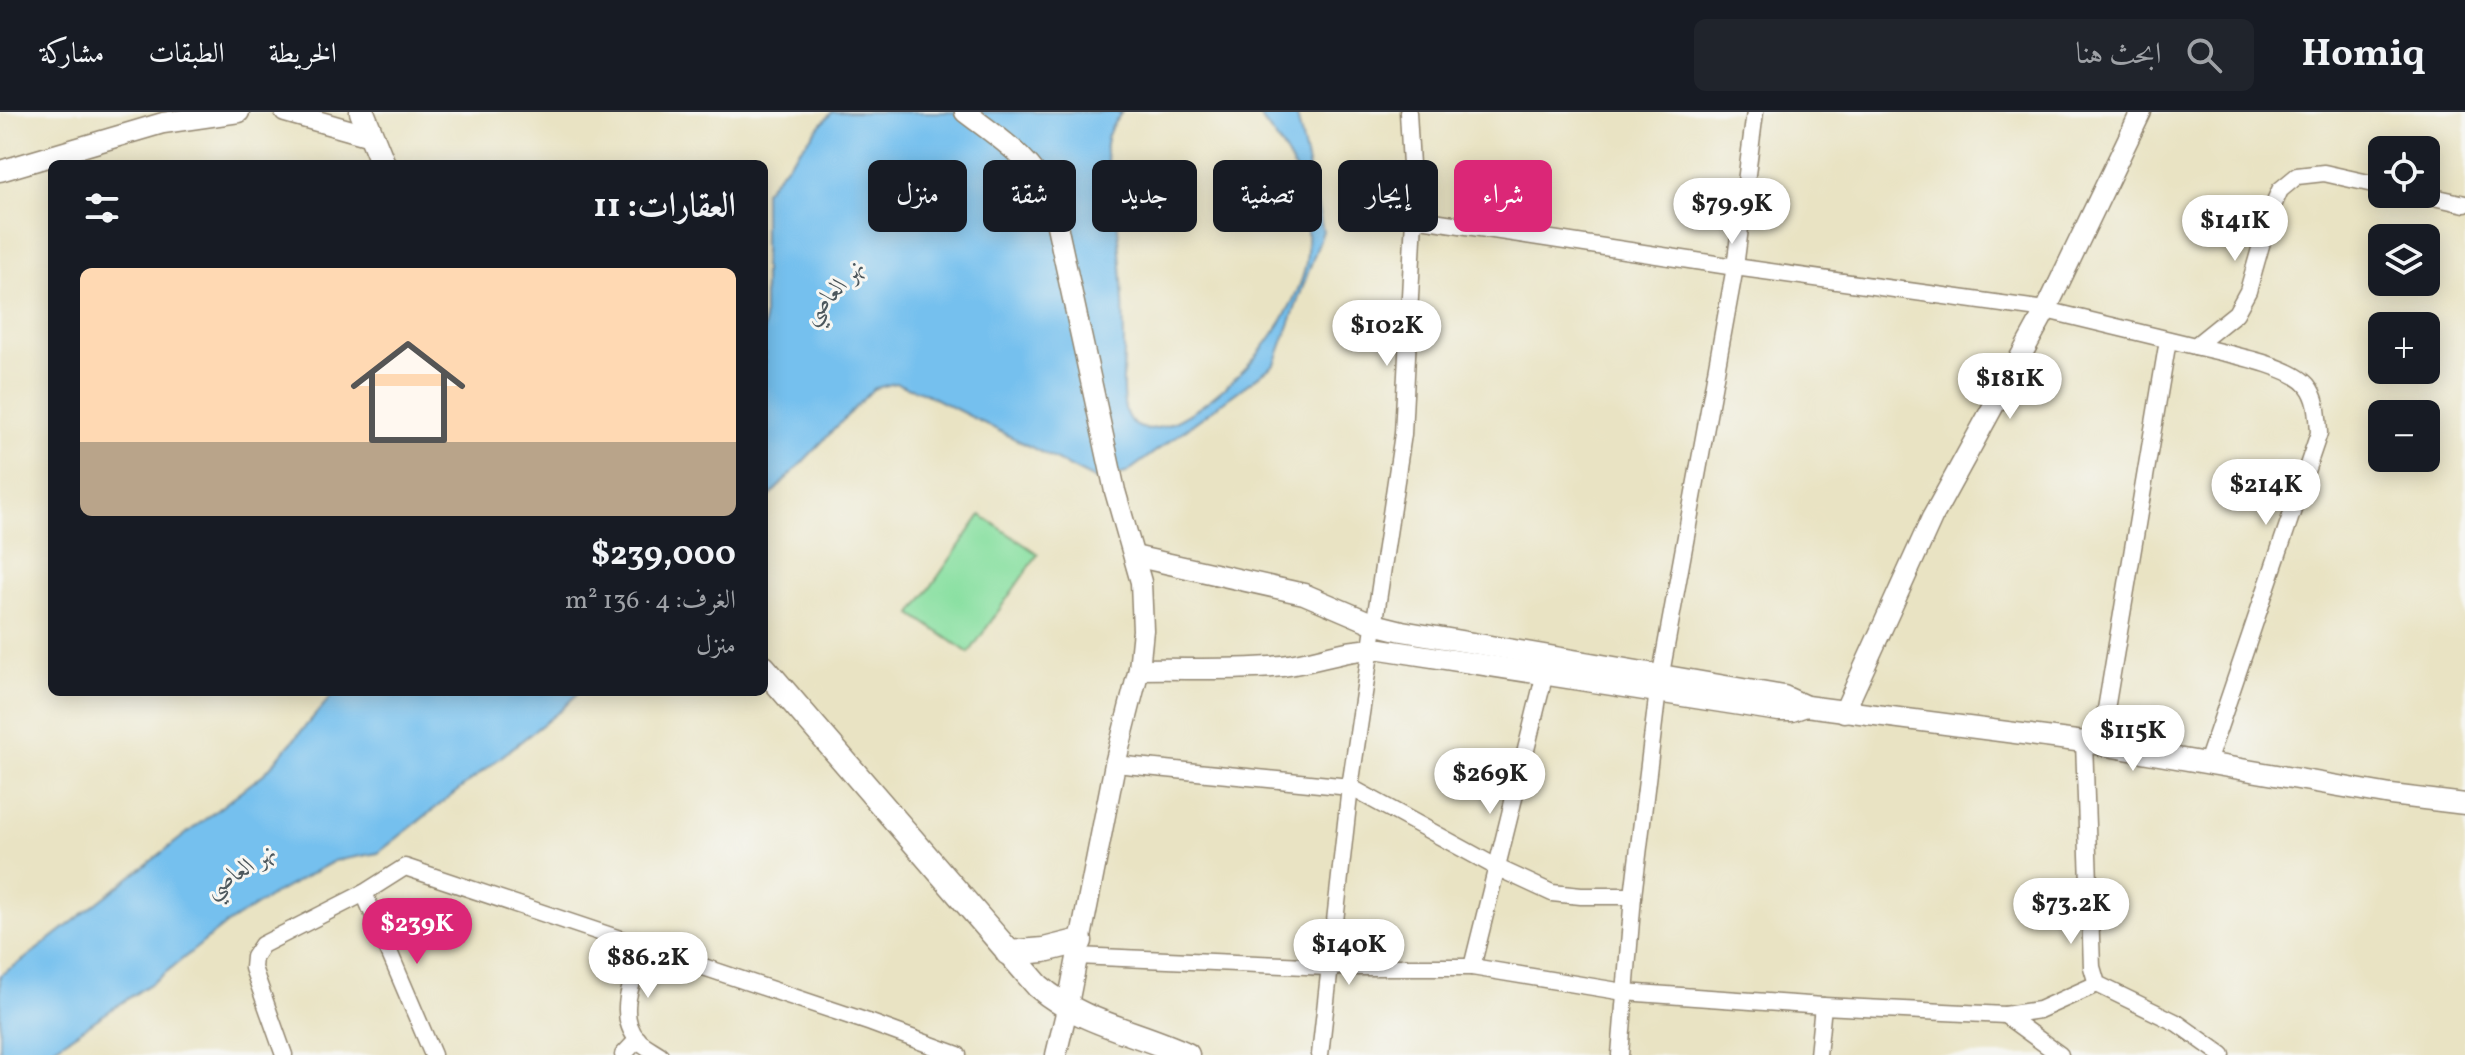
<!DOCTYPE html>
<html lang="ar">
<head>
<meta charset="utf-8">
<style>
  :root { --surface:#171b24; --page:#20242c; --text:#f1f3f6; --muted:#9ea1a6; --line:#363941; --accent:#db2777 }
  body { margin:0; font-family:Vollkorn,Amiri,serif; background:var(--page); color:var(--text); direction:rtl; height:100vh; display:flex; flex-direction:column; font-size:30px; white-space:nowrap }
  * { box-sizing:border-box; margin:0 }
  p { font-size:26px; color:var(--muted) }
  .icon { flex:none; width:44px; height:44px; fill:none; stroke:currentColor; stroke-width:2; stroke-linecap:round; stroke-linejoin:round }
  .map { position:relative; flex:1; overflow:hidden; direction:ltr }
  .side { position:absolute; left:48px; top:48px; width:720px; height:536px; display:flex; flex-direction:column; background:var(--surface); border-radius:12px; box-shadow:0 4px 20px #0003; direction:rtl }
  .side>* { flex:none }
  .banner { position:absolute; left:792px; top:48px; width:760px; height:72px; direction:rtl; display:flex; gap:16px }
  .tools { position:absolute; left:2368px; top:24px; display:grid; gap:16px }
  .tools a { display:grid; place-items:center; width:72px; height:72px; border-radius:12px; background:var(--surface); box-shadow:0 4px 20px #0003; font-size:40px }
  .price { position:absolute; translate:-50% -68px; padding:0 18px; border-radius:28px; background:#fff; color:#222; font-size:26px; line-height:52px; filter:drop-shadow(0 2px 4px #0008) }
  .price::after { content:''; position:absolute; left:50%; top:48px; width:24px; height:18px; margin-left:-12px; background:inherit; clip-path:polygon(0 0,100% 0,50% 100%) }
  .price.on { background:var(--accent); color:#fff }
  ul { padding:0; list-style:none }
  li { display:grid; align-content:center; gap:16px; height:424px; padding:0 32px }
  li span { display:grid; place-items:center; height:248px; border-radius:12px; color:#555 }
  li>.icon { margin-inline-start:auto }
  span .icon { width:144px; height:144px; fill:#fffc; stroke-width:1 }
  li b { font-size:34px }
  h2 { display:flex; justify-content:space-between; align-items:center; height:96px; padding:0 32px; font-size:34px }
  .chip { padding:0 28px; border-radius:12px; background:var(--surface); box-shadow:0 4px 20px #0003; font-size:28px; line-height:72px }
  .chip.on { background:var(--accent); color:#fff }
  header { display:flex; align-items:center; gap:48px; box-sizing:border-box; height:112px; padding:0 40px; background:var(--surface); border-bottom:2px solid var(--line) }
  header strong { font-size:38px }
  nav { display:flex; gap:44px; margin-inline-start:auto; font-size:28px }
  .search { width:560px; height:72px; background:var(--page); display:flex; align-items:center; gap:20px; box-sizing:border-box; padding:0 28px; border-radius:12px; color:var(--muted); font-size:30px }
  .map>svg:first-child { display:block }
  .green { fill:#8ae0a2; stroke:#628560; stroke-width:2 }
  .water { fill:#74c0ee; stroke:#587586; stroke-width:2 }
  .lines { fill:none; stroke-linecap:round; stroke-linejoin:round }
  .minor-casing { stroke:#928670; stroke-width:19 }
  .tertiary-casing { stroke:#928670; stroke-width:23 }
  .primary-casing { stroke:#928670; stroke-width:27 }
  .minor { stroke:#fff; stroke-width:16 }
  .tertiary { stroke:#fff; stroke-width:20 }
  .primary { stroke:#fff; stroke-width:24 }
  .labels { text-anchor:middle; stroke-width:6; stroke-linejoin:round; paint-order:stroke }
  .water-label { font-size:24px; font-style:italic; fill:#4c575c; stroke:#f6f6f2 }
</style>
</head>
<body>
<header>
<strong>Homiq</strong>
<div class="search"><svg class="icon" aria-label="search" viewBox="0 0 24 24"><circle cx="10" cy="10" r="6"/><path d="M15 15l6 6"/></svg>ابحث هنا</div>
<nav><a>الخريطة</a><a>الطبقات</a><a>مشاركة</a></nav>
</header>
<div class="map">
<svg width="2465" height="943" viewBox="0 0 2465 943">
  <rect width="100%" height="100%" fill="#f6f6f2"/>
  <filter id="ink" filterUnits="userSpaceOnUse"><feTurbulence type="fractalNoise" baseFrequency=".0125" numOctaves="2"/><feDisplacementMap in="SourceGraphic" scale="16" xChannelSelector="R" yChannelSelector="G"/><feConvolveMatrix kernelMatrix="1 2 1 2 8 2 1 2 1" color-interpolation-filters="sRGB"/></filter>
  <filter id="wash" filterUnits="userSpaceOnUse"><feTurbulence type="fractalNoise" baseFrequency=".006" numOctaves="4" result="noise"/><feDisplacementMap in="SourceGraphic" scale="32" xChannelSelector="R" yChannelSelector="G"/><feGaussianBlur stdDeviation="1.8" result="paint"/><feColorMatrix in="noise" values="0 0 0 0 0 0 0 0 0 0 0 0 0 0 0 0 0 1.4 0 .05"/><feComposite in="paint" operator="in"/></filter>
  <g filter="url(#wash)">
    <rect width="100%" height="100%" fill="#e9e3c3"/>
    <polygon class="green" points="981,403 1038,442 969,541 912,502"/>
    <g class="water">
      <path d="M832,0H1122C1115,10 1107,19 1106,32C1104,45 1111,60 1113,73C1117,99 1119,126 1121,152C1123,180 1124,208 1124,236C1124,254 1120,287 1127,303C1149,349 1238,267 1255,246C1276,220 1297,189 1305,156C1310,133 1306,83 1296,61C1287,39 1270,19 1256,0H1296L1323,119L1275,252L1126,361L1096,368L922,280L895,271L873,277L764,390V79Z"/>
      <polygon points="335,580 579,580 561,598 378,741 334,749 274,782 221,816 159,866 43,943 0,943 0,863 22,849 266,660"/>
    </g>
  </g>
  <g filter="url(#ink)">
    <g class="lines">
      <g class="minor-casing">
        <g id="minor">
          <polyline points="2420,82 2465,92"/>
          <polyline points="1414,106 1735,155 2046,198 2195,234 2236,201 2248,179 2271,98 2280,78 2297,64 2324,61 2382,74"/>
          <path d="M2195,234C2222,241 2289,252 2307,273C2318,286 2318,304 2319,321L2207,651"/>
          <polyline points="2084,630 2092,855 2097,872 2177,911 2222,943"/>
          <polyline points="2100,633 2168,228"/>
          <polyline points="1115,652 1350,675 1498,756 1552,781 1581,784 1633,784"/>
          <polyline points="364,781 433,943"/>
          <path d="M645,835C635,863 614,901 638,928C644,934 653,938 660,943"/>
          <polyline points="1077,844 1328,855 1472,855 1624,880 1823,894 2005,903 2039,898 2097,872"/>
          <polyline points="1472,855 1545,561"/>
          <polyline points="2005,903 2060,943"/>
          <polyline points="284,943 253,856 254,845 262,833 364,781 405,755 871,911 958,943"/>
          <polyline points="623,943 638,927"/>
          <polyline points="1320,943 1350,675 1403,322 1414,106 1408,0"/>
          <polyline points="1620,943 1633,784 1658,578 1735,155 1755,0"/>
          <polyline points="1818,943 1823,894"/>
        </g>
      </g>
      <g class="tertiary-casing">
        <g id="tertiary">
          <polyline points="285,0 370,24"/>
          <path d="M965,0C999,26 1032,46 1051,86L1115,379L1141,470L1143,518L1139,557L1115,652L1067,897L1056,943"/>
          <polyline points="0,59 163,11 239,0"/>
          <polyline points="1134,444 1304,482 1374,512 1402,519 1784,584 1806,594 2084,630 2391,683 2465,692"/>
          <path d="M1139,557C1186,556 1235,559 1282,554C1316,550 1347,536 1381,537L1779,599H1792L1806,594"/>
          <polyline points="1844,600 1932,406 2046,198 2141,0"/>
        </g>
      </g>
      <g class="primary-casing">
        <g id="primary">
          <polyline points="362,0 383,52"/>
          <path d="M764,556L1038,874C1082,912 1136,919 1187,943"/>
          <polyline points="1008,841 1044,838 1080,829"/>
        </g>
      </g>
      <use href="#minor" class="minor"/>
      <use href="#tertiary" class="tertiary"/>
      <use href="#primary" class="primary"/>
    </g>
  </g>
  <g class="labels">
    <g class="water-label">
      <text transform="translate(833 179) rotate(-47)" y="8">نهر العاصي</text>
      <text transform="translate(240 758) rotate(-33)" y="8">نهر العاصي</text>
    </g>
  </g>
</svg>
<div class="tools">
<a><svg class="icon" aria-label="locate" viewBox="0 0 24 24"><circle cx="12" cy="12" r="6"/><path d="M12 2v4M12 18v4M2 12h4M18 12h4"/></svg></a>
<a><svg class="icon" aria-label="layers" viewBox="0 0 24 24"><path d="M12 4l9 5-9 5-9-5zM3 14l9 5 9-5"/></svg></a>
<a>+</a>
<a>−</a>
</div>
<b class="price" style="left:1732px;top:134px">$79.9K</b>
<b class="price" style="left:2235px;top:151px">$141K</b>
<b class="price" style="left:1387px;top:256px">$102K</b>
<b class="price" style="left:2010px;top:309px">$181K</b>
<b class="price" style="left:2266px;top:415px">$214K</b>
<b class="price" style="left:2133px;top:661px">$115K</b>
<b class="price" style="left:1490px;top:704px">$269K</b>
<b class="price" style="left:2071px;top:834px">$73.2K</b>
<b class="price on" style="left:417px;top:854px">$239K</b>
<b class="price" style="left:1349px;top:875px">$140K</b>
<b class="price" style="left:648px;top:888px">$86.2K</b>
<div class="banner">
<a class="chip on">شراء</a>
<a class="chip">إيجار</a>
<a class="chip">تصفية</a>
<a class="chip">جديد</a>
<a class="chip">شقة</a>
<a class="chip">منزل</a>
</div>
<section class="side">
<h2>العقارات: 11<svg class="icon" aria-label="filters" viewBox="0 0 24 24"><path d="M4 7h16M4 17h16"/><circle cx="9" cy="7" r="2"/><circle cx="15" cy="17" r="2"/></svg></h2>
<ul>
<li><span style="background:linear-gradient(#ffd9b3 70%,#b9a48a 0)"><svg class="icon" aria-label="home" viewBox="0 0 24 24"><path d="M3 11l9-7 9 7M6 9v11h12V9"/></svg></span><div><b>$239,000</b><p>الغرف: 4 · 136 m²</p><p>منزل</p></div></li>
</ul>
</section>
</div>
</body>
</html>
